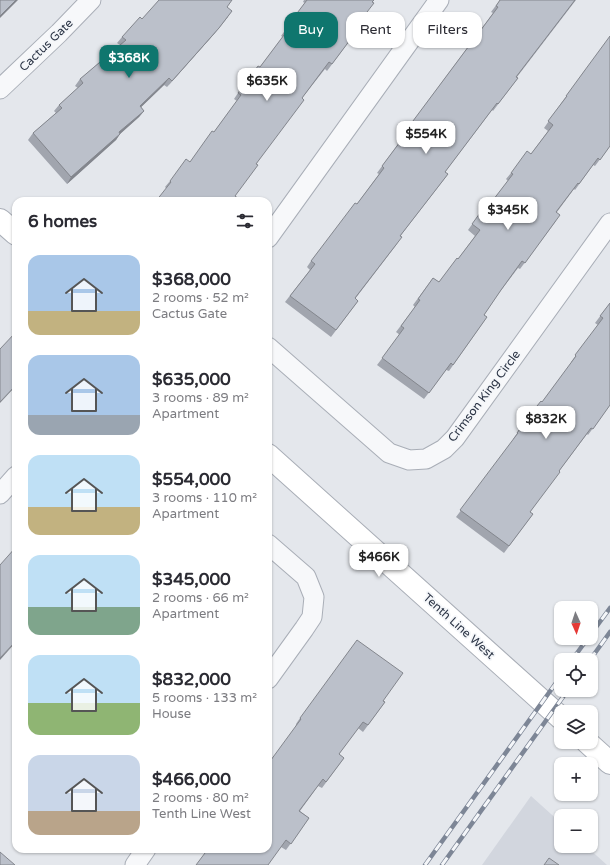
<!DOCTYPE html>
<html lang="en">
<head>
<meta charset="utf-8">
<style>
  :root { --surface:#fff; --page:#f7f7f7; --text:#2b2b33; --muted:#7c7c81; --accent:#0f766e }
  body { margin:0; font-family:"Varela Round",sans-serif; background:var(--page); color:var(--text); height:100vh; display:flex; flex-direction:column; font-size:15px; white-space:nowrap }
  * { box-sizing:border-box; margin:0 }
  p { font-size:13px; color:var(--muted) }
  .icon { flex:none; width:22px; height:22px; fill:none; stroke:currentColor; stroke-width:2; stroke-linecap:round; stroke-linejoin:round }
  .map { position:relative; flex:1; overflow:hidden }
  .details { position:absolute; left:12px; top:197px; width:260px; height:656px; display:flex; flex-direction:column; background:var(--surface); border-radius:12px; box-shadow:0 1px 3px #0004 }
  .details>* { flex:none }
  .top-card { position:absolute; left:284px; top:12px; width:266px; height:36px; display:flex; gap:8px }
  .needle { width:26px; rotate:177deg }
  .controls { position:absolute; left:554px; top:601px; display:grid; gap:8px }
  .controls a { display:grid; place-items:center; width:44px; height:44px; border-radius:8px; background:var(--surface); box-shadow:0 1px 3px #0004; font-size:20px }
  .price { position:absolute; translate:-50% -34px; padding:0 9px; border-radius:8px; background:#fff; color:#222; font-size:13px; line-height:26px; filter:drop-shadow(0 1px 2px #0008) }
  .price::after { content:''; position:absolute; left:50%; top:24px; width:12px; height:9px; margin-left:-6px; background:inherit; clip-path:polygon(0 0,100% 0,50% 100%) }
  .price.on { background:var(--accent); color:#fff }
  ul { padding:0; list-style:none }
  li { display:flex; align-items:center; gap:12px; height:100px; padding:0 16px }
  li span { display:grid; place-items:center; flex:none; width:112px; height:80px; border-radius:12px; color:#555 }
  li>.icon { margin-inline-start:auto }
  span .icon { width:48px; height:48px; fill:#fffc; stroke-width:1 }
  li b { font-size:17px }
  h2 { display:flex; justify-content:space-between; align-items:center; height:48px; padding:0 16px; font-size:17px }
  .pill { padding:0 14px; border-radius:12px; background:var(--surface); box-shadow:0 1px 3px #0004; font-size:14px; line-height:36px }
  .pill.on { background:var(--accent); color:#fff }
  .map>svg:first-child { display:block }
  .built { fill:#d2d6de }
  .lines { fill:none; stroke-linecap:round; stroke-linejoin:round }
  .street-casing { stroke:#a9aeb7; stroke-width:21 }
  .secondary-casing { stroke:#a9aeb7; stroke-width:24 }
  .street { stroke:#f7f8fa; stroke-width:19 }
  .secondary { stroke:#fff; stroke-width:22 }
  .rail-casing { stroke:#7d8696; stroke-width:4.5 }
  .rail { stroke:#f4f6f9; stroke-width:3; stroke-dasharray:9; stroke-linecap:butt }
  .wall { fill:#a1a5ae }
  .shaded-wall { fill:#83868d }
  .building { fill:#bbc0ca; stroke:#83868d }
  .labels { text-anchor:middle; stroke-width:3.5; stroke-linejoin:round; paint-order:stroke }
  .street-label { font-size:12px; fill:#2b3445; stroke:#f4f6f9 }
</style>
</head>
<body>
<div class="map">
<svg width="610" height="865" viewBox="0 0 610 865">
  <rect width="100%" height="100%" fill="#e4e7ec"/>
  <polygon class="built" points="531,796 561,823 561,846 586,846 607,865 482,865"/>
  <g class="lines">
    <g class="street-casing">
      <g id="street">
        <polyline points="0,89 59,33 91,0"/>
        <polyline points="268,238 439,0"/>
        <polyline points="268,347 389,453 409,460 426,459 444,449 455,438 610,223"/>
        <polyline points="0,494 16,476"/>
        <polyline points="268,544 306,577 314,597 312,617 304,629 268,679"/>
        <polyline points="135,865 146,849"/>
      </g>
    </g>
    <g class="secondary-casing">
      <g id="secondary">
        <polyline points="0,220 16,234"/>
        <polyline points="268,455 561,718"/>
        <polyline points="587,742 610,763"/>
      </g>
    </g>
    <use href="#street" class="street"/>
    <use href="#secondary" class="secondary"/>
    <g class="rail-casing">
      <g id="rail">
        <polyline points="591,634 610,608"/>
        <polyline points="572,660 588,638"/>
        <polyline points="590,660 610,632"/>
        <polyline points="425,865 561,676"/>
        <polyline points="442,865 568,690"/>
      </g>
    </g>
    <use href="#rail" class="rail"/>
  </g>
  <g class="wall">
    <polygon points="304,0 374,0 350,34 353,36 327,71 325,69 302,98 256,164 235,196 166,188 165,187 170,181 190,162 214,132 237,101 234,99 238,93 260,67 283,37 281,36 305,3 303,2"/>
    <polygon points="500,0 576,0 517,77 518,78 493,111 492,110 445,172 448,174 400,236 397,244 355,299 358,301 331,337 285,302 310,270 307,267 311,261 357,204 379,174 377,173 401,140 400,139 493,13 491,12"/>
    <polygon points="227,7 228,17 214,34 167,87 164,85 141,107 144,111 139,117 120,134 116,140 67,184 28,140 33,133 56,113 54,111 59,105 78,88 75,86 80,79 120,45 117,43 122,37 142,19"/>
    <polygon points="585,70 610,146 595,166 593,165 575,190 574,189 557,212 556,221 520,269 518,268 496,297 484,315 487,317 449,371 446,370 424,399 377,365 400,335 396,332 415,307 413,305 433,278 439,282 458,259 475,236 468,230 488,202 490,204 508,181 506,179 511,173 531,154 548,131 544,128 562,102 581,76"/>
    <polygon points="610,303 610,405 588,435 587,434 559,471 530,512 533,514 504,553 456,517 514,440 513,439 529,416 542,402 572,363 571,362 598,325 595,323"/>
    <polygon points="384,701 385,702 363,732 358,728 339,754 344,758 322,788 318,786 300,811 309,818 286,850 281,847 268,849 296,725 296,724 300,718"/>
    <polygon points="74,849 82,849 79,853"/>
  </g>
  <g class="shaded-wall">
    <polygon points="16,0 18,0 0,18 0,16"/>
    <polygon points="232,11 214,34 167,87 172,81"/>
    <polygon points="169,78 164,85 135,113 140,106"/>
    <polygon points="144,111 139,117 120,134 116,140 67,184 71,177 119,132"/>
    <polygon points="448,174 443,180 395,242 400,236"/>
    <polygon points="16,385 14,388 0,403 0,402"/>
    <polygon points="16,641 16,642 0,660 0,658"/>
  </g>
  <g class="building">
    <polygon points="0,0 16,0 0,16"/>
    <polygon points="159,0 232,0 227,7 232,11 219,28 172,81 169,78 140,106 144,111 119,132 120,134 71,177 33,133 62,108 59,105 83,83 80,79 126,40 122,37 140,17 142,19"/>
    <polygon points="307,0 374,0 372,2 374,3 350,34 353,36 332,64 329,62 302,98 304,100 256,164 258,165 235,196 239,199 237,201 156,201 171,182 170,181 186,159 190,162 212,131 214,132 241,95 238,93 258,66 260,67 287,31 285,29"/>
    <polygon points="500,0 575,0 516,77 518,78 498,104 497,103 445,172 448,174 400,236 402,237 355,298 358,301 336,330 290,296 315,264 311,261 355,203 357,204 384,168 382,166 406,134 404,133 498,7 496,6"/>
    <polygon points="610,36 610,146 600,160 598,158 579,184 578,183 556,212 560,215 525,263 522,261 501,290 484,315 487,317 453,365 451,363 429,393 382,358 404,328 401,326 420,300 418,299 433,278 439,282 457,258 458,259 480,230 472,224 488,202 490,204 513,174 511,173 527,151 531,154 553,125 548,121 567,96 566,96 585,70"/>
    <polygon points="610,303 610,405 593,429 591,428 559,471 560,472 530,512 533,514 509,546 460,510 518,433 517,433 529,416 541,401 542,402 576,356 575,355 603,318 600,316"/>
    <polygon points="16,332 16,385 0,402 0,349"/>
    <polygon points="16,547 16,641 0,658 0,565"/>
    <polygon points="357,640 403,673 383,701 385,702 368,725 363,722 339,754 344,758 326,782 323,779 299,811 309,818 291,844 286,840 268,865 196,865 208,849 268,849 268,764 301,719 300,718"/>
    <polygon points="0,852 15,865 0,865"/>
    <polygon points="549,858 559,865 544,865"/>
  </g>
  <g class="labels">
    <g class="street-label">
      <text transform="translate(46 45) rotate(-44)" y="4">Cactus Gate</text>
      <text transform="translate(484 396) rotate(-53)" y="4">Crimson King Circle</text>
      <text transform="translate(459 626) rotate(42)" y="4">Tenth Line West</text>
    </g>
  </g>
</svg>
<div class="controls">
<a><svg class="needle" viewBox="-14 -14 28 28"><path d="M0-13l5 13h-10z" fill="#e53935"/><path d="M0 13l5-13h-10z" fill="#7c7c81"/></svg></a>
<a><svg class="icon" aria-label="locate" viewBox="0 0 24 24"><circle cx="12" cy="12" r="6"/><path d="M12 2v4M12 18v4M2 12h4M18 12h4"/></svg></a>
<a><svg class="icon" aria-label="layers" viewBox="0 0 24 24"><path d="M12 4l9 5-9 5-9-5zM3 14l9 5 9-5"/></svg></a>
<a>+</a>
<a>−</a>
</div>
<b class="price on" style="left:129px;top:79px">$368K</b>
<b class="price" style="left:267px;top:102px">$635K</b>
<b class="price" style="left:426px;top:155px">$554K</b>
<b class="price" style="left:508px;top:231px">$345K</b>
<b class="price" style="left:546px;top:440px">$832K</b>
<b class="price" style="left:379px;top:578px">$466K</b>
<div class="top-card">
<a class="pill on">Buy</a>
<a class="pill">Rent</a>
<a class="pill">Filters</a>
</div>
<section class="details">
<h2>6 homes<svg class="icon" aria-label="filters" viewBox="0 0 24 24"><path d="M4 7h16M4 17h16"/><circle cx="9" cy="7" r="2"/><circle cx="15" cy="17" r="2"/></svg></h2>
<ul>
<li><span style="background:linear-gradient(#a9c7e8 70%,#c2b280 0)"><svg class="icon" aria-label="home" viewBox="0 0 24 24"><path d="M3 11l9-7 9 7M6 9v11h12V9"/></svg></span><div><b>$368,000</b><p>2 rooms · 52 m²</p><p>Cactus Gate</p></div></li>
<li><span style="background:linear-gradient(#a9c7e8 75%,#9aa5b1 0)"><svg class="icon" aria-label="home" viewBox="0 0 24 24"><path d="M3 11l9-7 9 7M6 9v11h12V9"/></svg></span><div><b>$635,000</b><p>3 rooms · 89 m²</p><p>Apartment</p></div></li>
<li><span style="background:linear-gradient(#bfe0f5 65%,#c2b280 0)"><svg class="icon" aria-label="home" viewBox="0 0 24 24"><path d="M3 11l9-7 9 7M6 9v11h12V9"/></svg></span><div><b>$554,000</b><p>3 rooms · 110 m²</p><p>Apartment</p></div></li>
<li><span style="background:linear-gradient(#bfe0f5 65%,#7fa58c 0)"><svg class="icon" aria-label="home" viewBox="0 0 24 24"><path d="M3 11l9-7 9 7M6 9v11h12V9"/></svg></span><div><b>$345,000</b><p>2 rooms · 66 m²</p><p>Apartment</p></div></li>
<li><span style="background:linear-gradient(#bfe0f5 60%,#8fb573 0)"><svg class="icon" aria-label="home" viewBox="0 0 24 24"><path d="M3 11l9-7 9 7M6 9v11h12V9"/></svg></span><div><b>$832,000</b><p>5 rooms · 133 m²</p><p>House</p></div></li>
<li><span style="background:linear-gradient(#c9d6e8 70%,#b9a48a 0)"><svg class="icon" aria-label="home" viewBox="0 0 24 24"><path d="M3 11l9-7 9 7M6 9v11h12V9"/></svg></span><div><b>$466,000</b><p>2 rooms · 80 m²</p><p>Tenth Line West</p></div></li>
</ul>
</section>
</div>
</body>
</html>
